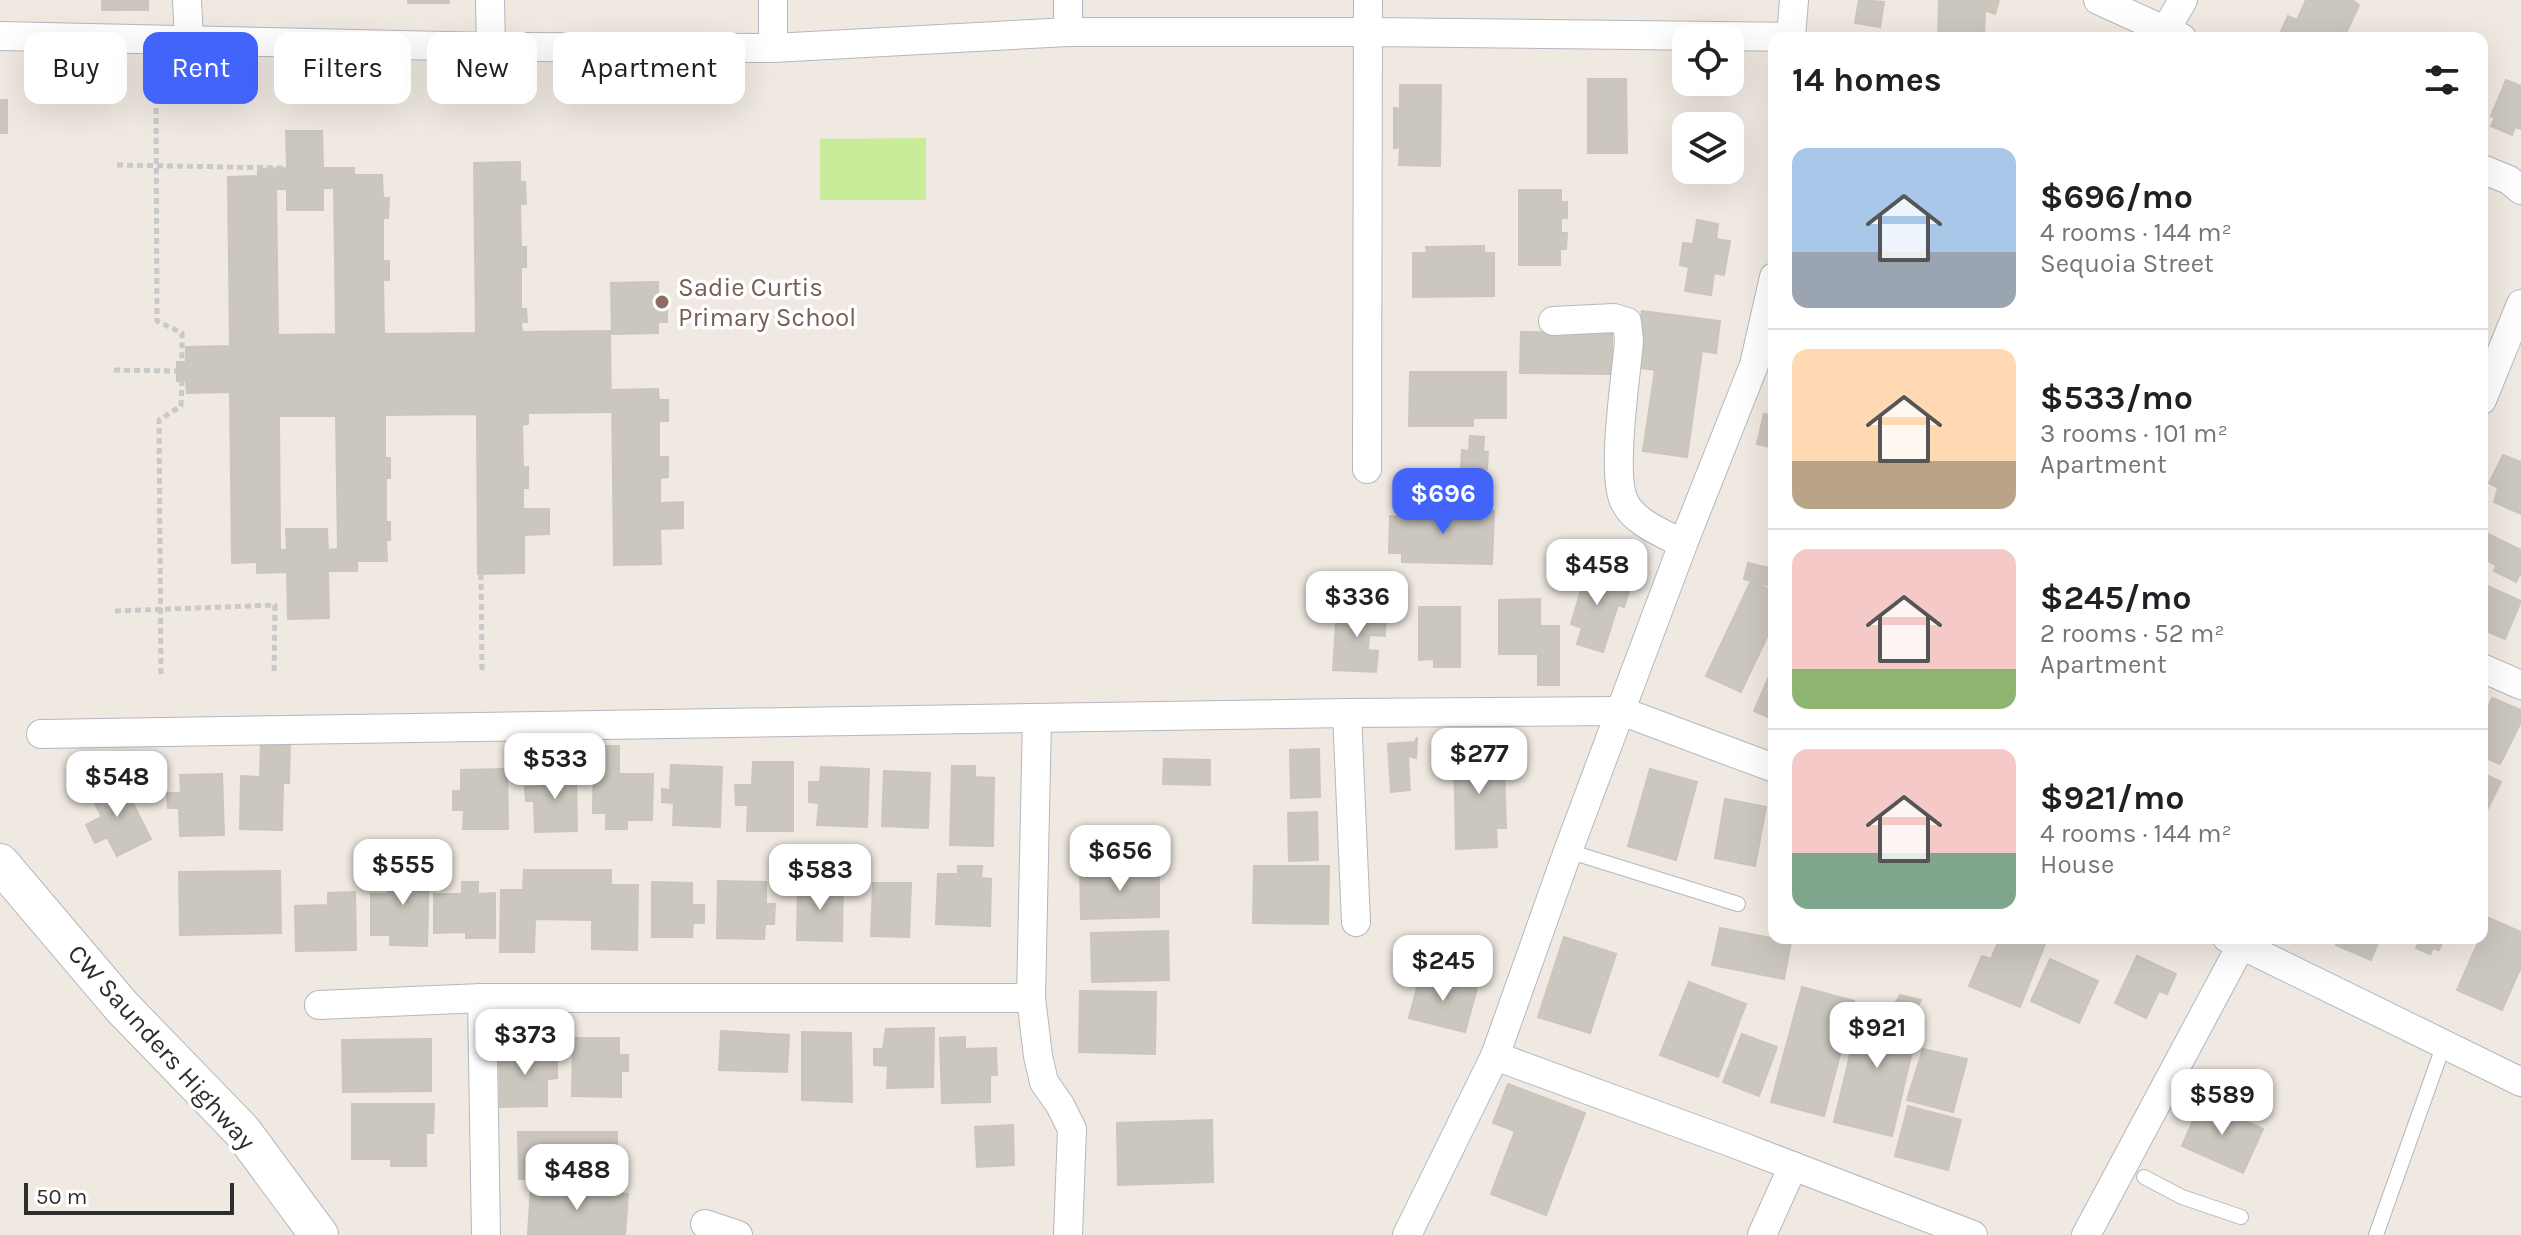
<!DOCTYPE html>
<html lang="en">
<head>
<meta charset="utf-8">
<style>
  :root { --surface:#fff; --page:#f6f6f6; --text:#202124; --muted:#757577; --line:#e0e0e0; --accent:#4264fb }
  body { margin:0; font-family:Karla,sans-serif; background:var(--page); color:var(--text); height:100vh; display:flex; flex-direction:column; font-size:30px; white-space:nowrap }
  * { box-sizing:border-box; margin:0 }
  p { font-size:26px; color:var(--muted) }
  .icon { flex:none; width:44px; height:44px; fill:none; stroke:currentColor; stroke-width:2; stroke-linecap:round; stroke-linejoin:round }
  .map { position:relative; flex:1; overflow:hidden }
  .sheet { position:absolute; left:1768px; top:32px; width:720px; height:912px; display:flex; flex-direction:column; background:var(--surface); border-radius:16px; box-shadow:0 8px 32px #0002 }
  .sheet>* { flex:none }
  .hud { position:absolute; left:24px; top:32px; width:760px; height:72px; display:flex; gap:16px }
  .controls { position:absolute; left:1672px; top:24px; display:grid; gap:16px }
  .controls a { display:grid; place-items:center; width:72px; height:72px; border-radius:16px; background:var(--surface); box-shadow:0 8px 32px #0002; font-size:40px }
  .scale { position:absolute; left:24px; bottom:20px; width:210px; box-sizing:border-box; padding-left:8px; border:4px solid #2e2e2e; border-top:0; font-size:22px; line-height:28px; white-space:nowrap; color:#2e2e2e; -webkit-text-stroke:6px #fff; paint-order:stroke }
  .price { position:absolute; translate:-50% -68px; padding:0 18px; border-radius:16px; background:#fff; color:#222; font-size:26px; line-height:52px; filter:drop-shadow(0 2px 4px #0008) }
  .price::after { content:''; position:absolute; left:50%; top:48px; width:24px; height:18px; margin-left:-12px; background:inherit; clip-path:polygon(0 0,100% 0,50% 100%) }
  .price.current { background:var(--accent); color:#fff }
  ul { padding:0; list-style:none }
  li { display:flex; align-items:center; gap:24px; height:200px; padding:0 24px }
  li+li { border-top:2px solid var(--line) }
  li span { display:grid; place-items:center; flex:none; width:224px; height:160px; border-radius:16px; color:#555 }
  li>.icon { margin-inline-start:auto }
  span .icon { width:96px; height:96px; fill:#fffc; stroke-width:1 }
  li b { font-size:34px }
  h2 { display:flex; justify-content:space-between; align-items:center; height:96px; padding:0 24px; font-size:34px }
  .chip { padding:0 28px; border-radius:16px; background:var(--surface); box-shadow:0 8px 32px #0002; font-size:28px; line-height:72px }
  .chip.current { background:var(--accent); color:#fff }
  .map>svg:first-child { display:block }
  .pitch { fill:#c9ec9a }
  .building { fill:#cbc7bf; stroke:#cbc5ba; stroke-width:2; fill-rule:evenodd }
  .lines { fill:none; stroke-linecap:round; stroke-linejoin:round }
  .lane-casing { stroke:#b4b7c1; stroke-width:16 }
  .street-casing { stroke:#b4b7c1; stroke-width:30 }
  .secondary-casing { stroke:#b4b7c1; stroke-width:40 }
  .path { stroke:#c9c9c9; stroke-width:5; stroke-dasharray:6 4; stroke-linecap:butt }
  .lane { stroke:#fff; stroke-width:14 }
  .street { stroke:#fff; stroke-width:28 }
  .secondary { stroke:#fff; stroke-width:38 }
  .education-dot { fill:#8d6e63; stroke:#fff; stroke-width:3 }
  .labels { text-anchor:middle; stroke-width:7; stroke-linejoin:round; paint-order:stroke }
  .education-label { font-size:26px; fill:#785e54; stroke:#fff; text-anchor:start }
  .street-label { font-size:26px; fill:#2e2e2e; stroke:#fff }
</style>
</head>
<body>
<div class="map">
<svg width="2521" height="1235" viewBox="0 0 2521 1235">
  <rect width="100%" height="100%" fill="#efe9e1"/>
  <polygon class="pitch" points="926,138 926,200 820,200 820,139"/>
  <g class="building">
    <rect x="102" y="0" width="46" height="10"/>
    <rect x="408" y="0" width="41" height="3"/>
    <polygon points="1859,0 1884,2 1880,27 1855,23"/>
    <polygon points="1939,0 1999,0 1995,14 1985,10 1984,38 1938,38"/>
    <polygon points="2306,0 2352,0 2359,5 2345,35 2338,31 2335,38 2278,38 2288,16 2297,20"/>
    <polygon points="1588,79 1626,79 1627,153 1588,153"/>
    <polygon points="2506,80 2521,86 2521,129 2515,127 2512,135 2491,126 2495,118 2491,116"/>
    <polygon points="1400,85 1441,85 1440,166 1399,165 1400,147 1394,148 1394,108 1400,109"/>
    <rect x="0" y="100" width="7" height="33"/>
    <path d="M286,131H322L323,168H354V175H382L383,198H389L388,218H383V261H389V280H383L384,334L476,333L474,163L520,162V182H525L526,204H520L521,247H526V267H521V309H526L527,322H521L522,332L610,331L611,412L528,413V424L522,425L523,468L528,467V488H523V509H549V534L524,535V573L478,574L477,414L385,415V458H390V478H386V522H390V540H386L387,561H357V571H328L329,618L288,619L287,572L257,573V562L232,563L230,392L187,393L186,380L177,381V362H186V347L230,346L228,177L258,176V169L287,168ZM323,188H334L336,334L278,335L276,189H287V210H323ZM279,416H336L338,549L328,550L327,529H286L287,550H280Z"/>
    <polygon points="1519,190 1561,190 1561,202 1567,202 1567,218 1561,218 1561,233 1567,233 1566,249 1560,249 1560,265 1519,265"/>
    <polygon points="1697,220 1718,224 1716,239 1730,241 1724,275 1714,273 1711,295 1685,291 1689,267 1680,265 1683,243 1693,244"/>
    <polygon points="1484,246 1484,253 1494,253 1494,296 1413,297 1413,253 1427,253 1426,247"/>
    <polygon points="658,282 658,305 667,305 667,322 658,322 658,333 612,334 611,283"/>
    <polygon points="1642,311 1720,321 1716,353 1702,351 1687,457 1643,451 1655,370 1634,367"/>
    <polygon points="1521,332 1612,334 1612,374 1520,373"/>
    <polygon points="1410,372 1506,372 1506,418 1473,418 1473,426 1409,426"/>
    <polygon points="658,389 659,400 668,400 668,421 659,421 659,457 668,457 668,477 660,478 660,503 683,502 683,528 660,529 661,564 614,565 612,390"/>
    <polygon points="1764,414 1774,416 1774,448 1757,444"/>
    <polygon points="1470,436 1484,437 1483,451 1488,452 1487,469 1461,467 1462,450 1469,451"/>
    <polygon points="2503,455 2521,462 2521,514 2494,502 2498,488 2489,483"/>
    <polygon points="1403,509 1494,511 1492,564 1402,562 1402,553 1389,553 1390,516 1403,517"/>
    <polygon points="2486,533 2521,550 2521,573 2516,582 2494,571 2496,565 2482,558 2482,541"/>
    <polygon points="1748,563 1774,569 1774,587 1744,579"/>
    <polygon points="1577,567 1631,585 1624,607 1618,605 1603,652 1577,644 1582,628 1571,624 1581,590 1571,586"/>
    <polygon points="1751,581 1774,592 1774,622 1741,692 1706,676"/>
    <polygon points="2483,584 2521,601 2505,639 2486,631 2484,634 2482,633"/>
    <polygon points="1383,588 1400,588 1400,605 1384,605"/>
    <polygon points="1540,599 1540,626 1559,626 1559,685 1538,685 1538,654 1499,654 1499,600"/>
    <polygon points="1337,607 1386,610 1385,636 1369,635 1368,650 1378,651 1376,672 1333,670"/>
    <polygon points="1419,607 1460,607 1460,667 1434,667 1434,659 1419,660"/>
    <polygon points="1774,665 1774,720 1754,711"/>
    <polygon points="2492,698 2521,710 2521,722 2500,764 2482,756 2482,716 2484,717"/>
    <polygon points="1417,737 1416,758 1408,756 1410,790 1391,792 1388,744 1415,742"/>
    <polygon points="261,740 290,741 289,783 283,783 282,830 240,829 241,776 260,777"/>
    <polygon points="1498,744 1499,769 1504,769 1506,828 1496,828 1497,847 1456,849 1454,745"/>
    <polygon points="594,746 619,746 619,774 653,774 652,820 627,820 627,829 606,829 606,813 593,813"/>
    <polygon points="1319,749 1320,797 1291,798 1290,750"/>
    <polygon points="1164,759 1210,760 1210,785 1163,784"/>
    <polygon points="753,762 793,762 793,831 747,831 748,805 736,805 735,785 752,785"/>
    <polygon points="671,765 722,767 720,827 673,825 674,803 662,802 662,789 670,790"/>
    <polygon points="952,766 975,766 975,777 994,778 993,846 950,845"/>
    <polygon points="821,767 869,769 867,827 817,825 819,803 809,802 809,782 820,782"/>
    <polygon points="507,769 508,829 463,829 464,810 453,810 453,791 461,791 461,770"/>
    <polygon points="1650,769 1697,782 1676,860 1628,846"/>
    <polygon points="576,770 577,831 535,832 534,801 526,801 525,787 538,786 538,771"/>
    <polygon points="884,771 930,773 928,828 882,826"/>
    <polygon points="2482,773 2501,782 2485,814 2482,813"/>
    <polygon points="222,774 224,835 180,836 179,808 168,808 167,793 181,793 180,775"/>
    <polygon points="120,778 151,839 117,856 107,837 95,843 86,825 102,817 90,794"/>
    <polygon points="1725,799 1766,807 1755,866 1715,858"/>
    <polygon points="1317,812 1318,860 1289,861 1288,813"/>
    <polygon points="388,866 429,866 427,946 390,945 390,935 371,935 371,894 388,894"/>
    <polygon points="958,866 982,866 981,878 991,879 990,926 936,924 938,874 958,874"/>
    <polygon points="1254,866 1329,866 1328,924 1253,923"/>
    <polygon points="1159,867 1159,917 1081,919 1080,868"/>
    <polygon points="524,870 611,870 611,885 638,885 637,950 592,949 592,920 535,919 534,952 500,952 501,890 523,890"/>
    <polygon points="280,871 281,933 180,935 179,872"/>
    <polygon points="718,881 766,882 766,904 775,904 774,924 765,924 764,939 717,938"/>
    <polygon points="462,882 478,882 478,894 495,893 495,938 466,938 466,932 434,933 434,894 462,894"/>
    <polygon points="652,882 692,883 692,905 704,905 704,923 693,923 692,937 652,937"/>
    <polygon points="798,882 843,883 842,941 797,940"/>
    <polygon points="873,883 911,883 909,937 871,936"/>
    <polygon points="355,892 356,950 296,951 295,906 328,905 328,893"/>
    <polygon points="2489,918 2521,932 2521,967 2502,1010 2457,990 2480,938 2482,938"/>
    <polygon points="1720,928 1791,942 1784,979 1712,965"/>
    <polygon points="1168,931 1169,980 1092,982 1091,933"/>
    <polygon points="1564,937 1616,954 1590,1033 1538,1017"/>
    <polygon points="2000,938 2044,938 2042,943 2045,944 2020,1007 1969,986 1982,956 1991,959"/>
    <polygon points="2339,938 2380,938 2371,960 2336,945"/>
    <polygon points="2411,938 2444,938 2439,950 2433,948 2430,954 2416,948 2419,942"/>
    <polygon points="2137,956 2176,974 2167,994 2159,991 2146,1018 2115,1003"/>
    <polygon points="2050,959 2098,981 2079,1023 2031,1001"/>
    <polygon points="1421,973 1477,988 1465,1032 1409,1018"/>
    <polygon points="1689,982 1746,1004 1718,1077 1660,1055"/>
    <polygon points="1802,987 1854,1001 1824,1116 1771,1102"/>
    <polygon points="1080,991 1156,992 1155,1054 1079,1052"/>
    <polygon points="1900,995 1921,1000 1916,1009 1896,1002"/>
    <polygon points="1862,1005 1920,1018 1892,1136 1834,1122"/>
    <polygon points="934,1028 933,1087 887,1088 888,1066 874,1065 874,1049 883,1049 886,1029"/>
    <polygon points="721,1031 789,1035 787,1072 719,1070"/>
    <polygon points="802,1032 851,1033 852,1102 802,1100"/>
    <polygon points="1742,1034 1777,1047 1759,1096 1723,1082"/>
    <polygon points="965,1037 965,1049 996,1048 997,1075 990,1075 990,1102 942,1103 940,1038"/>
    <polygon points="573,1038 619,1038 619,1055 628,1055 628,1071 621,1071 621,1097 572,1096"/>
    <polygon points="431,1039 431,1091 343,1092 342,1040"/>
    <polygon points="548,1048 549,1062 557,1062 557,1078 547,1079 547,1106 500,1107 499,1049"/>
    <polygon points="1923,1049 1967,1059 1953,1112 1907,1100"/>
    <polygon points="1508,1084 1585,1113 1546,1215 1491,1194 1515,1131 1493,1123"/>
    <polygon points="2201,1102 2263,1129 2243,1173 2182,1146"/>
    <polygon points="352,1104 434,1104 433,1133 426,1133 426,1166 391,1166 391,1159 352,1159"/>
    <polygon points="1908,1106 1961,1120 1948,1170 1895,1156"/>
    <polygon points="1212,1120 1213,1182 1118,1185 1117,1123"/>
    <polygon points="1013,1125 1014,1165 977,1167 975,1127"/>
    <polygon points="518,1132 558,1132 558,1178 519,1179"/>
    <rect x="558" y="1132" width="59" height="46"/>
    <polygon points="531,1187 628,1194 625,1235 528,1234"/>
  </g>
  <g class="lines">
    <g class="lane-casing">
      <g id="lane">
        <polyline points="1568,851 1738,904"/>
        <polyline points="2144,1177 2182,1197 2241,1217"/>
        <polyline points="2376,1235 2444,1044"/>
      </g>
    </g>
    <g class="street-casing">
      <g id="street">
        <polyline points="187,0 189,39"/>
        <polyline points="490,0 491,47"/>
        <polyline points="773,0 773,48"/>
        <polyline points="1068,0 1068,32"/>
        <polyline points="2098,0 2182,38"/>
        <polyline points="2165,31 2183,0"/>
        <polyline points="0,36 491,47 773,48 1068,32 1368,32 1791,37"/>
        <polyline points="1791,38 1794,0"/>
        <polyline points="2482,169 2509,180 2521,190"/>
        <path d="M1553,321L1614,318L1627,322L1629,341C1626,377 1611,472 1624,501C1634,523 1663,533 1683,544"/>
        <polyline points="2482,400 2521,304"/>
        <polyline points="1367,469 1368,0"/>
        <polyline points="2482,668 2521,685"/>
        <polyline points="1347,713 1356,922"/>
        <polyline points="41,734 1347,713 1621,711 1774,768"/>
        <polyline points="2227,938 2521,1082"/>
        <polyline points="482,998 486,1235"/>
        <polyline points="1031,998 1038,1056 1044,1082 1060,1105 1072,1129 1068,1235"/>
        <polyline points="319,1005 482,998 1031,998 1037,718"/>
        <polyline points="1495,1056 1730,1142 1973,1235"/>
        <polyline points="705,1224 738,1235"/>
        <polyline points="1407,1235 1495,1056 1568,851 1683,544 1754,365 1774,277"/>
        <polyline points="1762,1235 1793,1166"/>
        <polyline points="2086,1235 2245,938"/>
      </g>
    </g>
    <g class="secondary-casing">
      <polyline id="secondary" points="0,863 122,1007 242,1131 319,1235"/>
    </g>
    <g class="path">
      <polyline points="156,98 157,321 182,333 182,362"/>
      <polyline points="117,165 286,168"/>
      <polyline points="114,370 177,371"/>
      <polyline points="481,574 482,670"/>
      <polyline points="115,611 275,605 274,672"/>
      <polyline points="161,674 159,420 181,406 182,380"/>
    </g>
    <use href="#lane" class="lane"/>
    <use href="#street" class="street"/>
    <use href="#secondary" class="secondary"/>
  </g>
  <circle class="education-dot" cx="662" cy="302" r="8"/>
  <g class="labels">
    <g class="education-label">
      <text x="678" y="296">Sadie Curtis<tspan x="678" dy="30">Primary School</tspan></text>
    </g>
    <g class="street-label">
      <text transform="translate(162 1047) rotate(48)" y="9">CW Saunders Highway</text>
    </g>
  </g>
</svg>
<div class="controls">
<a><svg class="icon" aria-label="locate" viewBox="0 0 24 24"><circle cx="12" cy="12" r="6"/><path d="M12 2v4M12 18v4M2 12h4M18 12h4"/></svg></a>
<a><svg class="icon" aria-label="layers" viewBox="0 0 24 24"><path d="M12 4l9 5-9 5-9-5zM3 14l9 5 9-5"/></svg></a>
</div>
<div class="scale">50 m</div>
<b class="price current" style="left:1443px;top:536px">$696</b>
<b class="price" style="left:1597px;top:607px">$458</b>
<b class="price" style="left:1357px;top:639px">$336</b>
<b class="price" style="left:1479px;top:796px">$277</b>
<b class="price" style="left:555px;top:801px">$533</b>
<b class="price" style="left:117px;top:819px">$548</b>
<b class="price" style="left:1120px;top:893px">$656</b>
<b class="price" style="left:403px;top:907px">$555</b>
<b class="price" style="left:820px;top:912px">$583</b>
<b class="price" style="left:1443px;top:1003px">$245</b>
<b class="price" style="left:1877px;top:1070px">$921</b>
<b class="price" style="left:525px;top:1077px">$373</b>
<b class="price" style="left:2222px;top:1137px">$589</b>
<b class="price" style="left:577px;top:1212px">$488</b>
<div class="hud">
<a class="chip">Buy</a>
<a class="chip current">Rent</a>
<a class="chip">Filters</a>
<a class="chip">New</a>
<a class="chip">Apartment</a>
</div>
<section class="sheet">
<h2>14 homes<svg class="icon" aria-label="filters" viewBox="0 0 24 24"><path d="M4 7h16M4 17h16"/><circle cx="9" cy="7" r="2"/><circle cx="15" cy="17" r="2"/></svg></h2>
<ul>
<li><span style="background:linear-gradient(#a9c7e8 65%,#9aa5b1 0)"><svg class="icon" aria-label="home" viewBox="0 0 24 24"><path d="M3 11l9-7 9 7M6 9v11h12V9"/></svg></span><div><b>$696/mo</b><p>4 rooms · 144 m²</p><p>Sequoia Street</p></div></li>
<li><span style="background:linear-gradient(#ffd9b3 70%,#b9a48a 0)"><svg class="icon" aria-label="home" viewBox="0 0 24 24"><path d="M3 11l9-7 9 7M6 9v11h12V9"/></svg></span><div><b>$533/mo</b><p>3 rooms · 101 m²</p><p>Apartment</p></div></li>
<li><span style="background:linear-gradient(#f6c9c9 75%,#8fb573 0)"><svg class="icon" aria-label="home" viewBox="0 0 24 24"><path d="M3 11l9-7 9 7M6 9v11h12V9"/></svg></span><div><b>$245/mo</b><p>2 rooms · 52 m²</p><p>Apartment</p></div></li>
<li><span style="background:linear-gradient(#f6c9c9 65%,#7fa58c 0)"><svg class="icon" aria-label="home" viewBox="0 0 24 24"><path d="M3 11l9-7 9 7M6 9v11h12V9"/></svg></span><div><b>$921/mo</b><p>4 rooms · 144 m²</p><p>House</p></div></li>
</ul>
</section>
</div>
</body>
</html>
